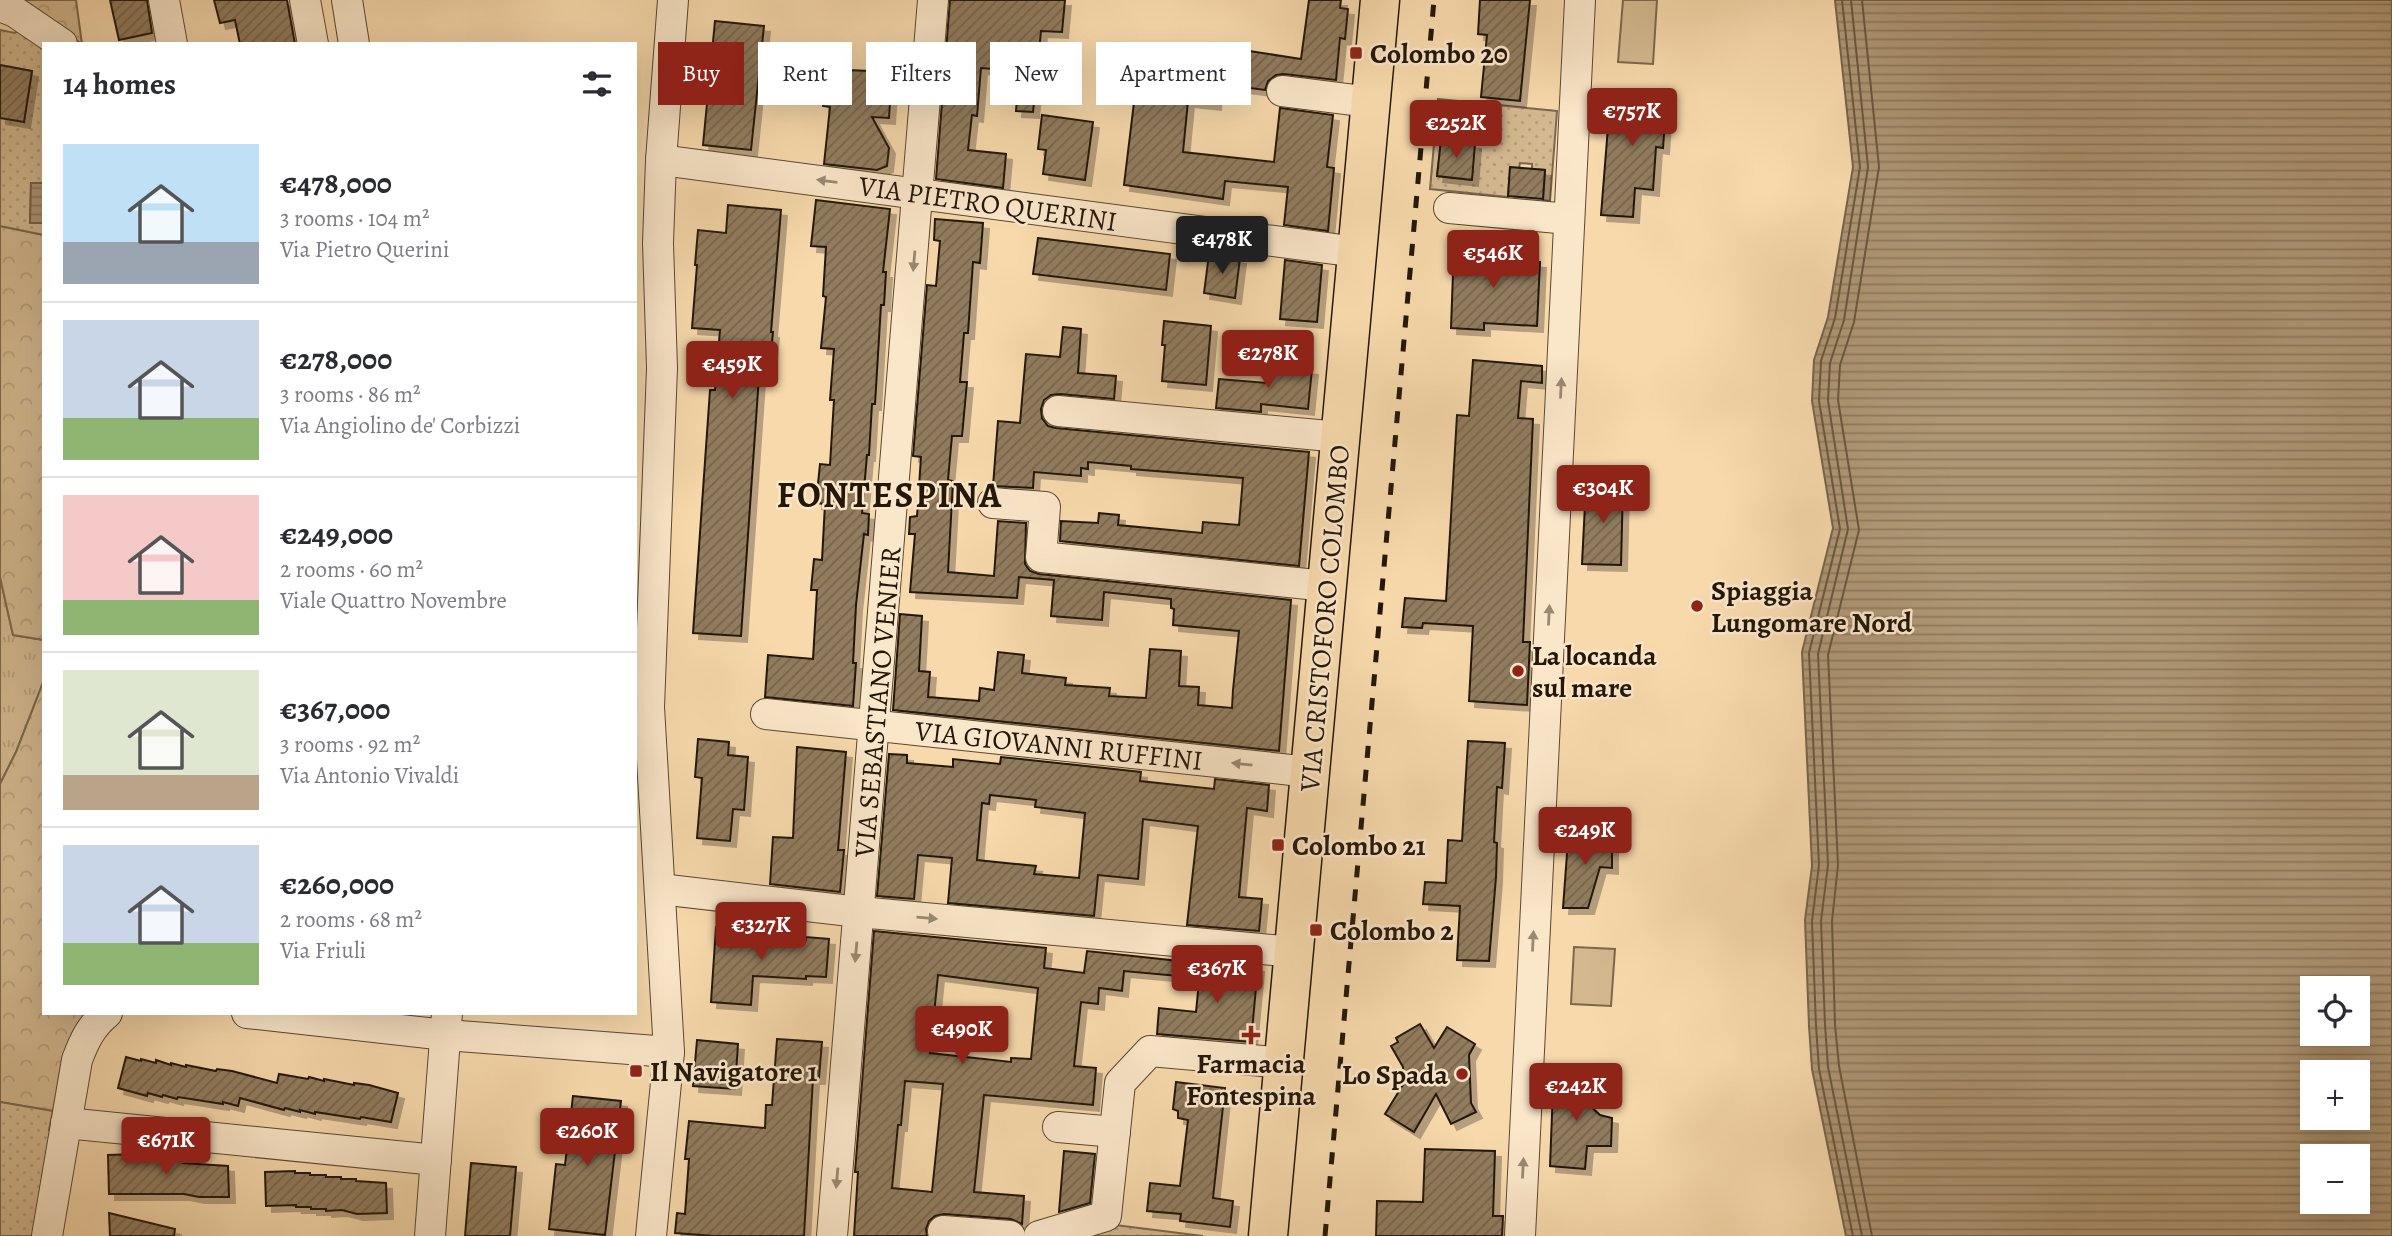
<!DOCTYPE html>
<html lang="en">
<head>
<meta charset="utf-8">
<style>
  :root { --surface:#fff; --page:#f7f7f7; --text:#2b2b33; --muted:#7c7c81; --line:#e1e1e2; --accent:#8f2418 }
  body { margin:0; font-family:Alegreya,serif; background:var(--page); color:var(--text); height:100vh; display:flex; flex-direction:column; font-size:26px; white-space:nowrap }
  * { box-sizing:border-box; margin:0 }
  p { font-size:23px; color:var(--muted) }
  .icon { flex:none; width:38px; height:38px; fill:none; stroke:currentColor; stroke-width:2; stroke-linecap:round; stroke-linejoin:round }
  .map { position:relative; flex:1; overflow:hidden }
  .side { position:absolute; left:42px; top:42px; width:595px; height:973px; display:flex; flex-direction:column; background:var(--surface); border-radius:0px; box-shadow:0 7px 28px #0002 }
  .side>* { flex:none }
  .hud { position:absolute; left:658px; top:42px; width:665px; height:63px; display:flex; gap:14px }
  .tools { position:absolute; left:2300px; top:976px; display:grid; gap:14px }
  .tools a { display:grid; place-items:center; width:70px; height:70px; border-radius:0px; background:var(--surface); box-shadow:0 7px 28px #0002; font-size:35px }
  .price { position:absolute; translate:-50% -60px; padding:0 16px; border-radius:7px; background:var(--accent); color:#fff; font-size:23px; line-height:46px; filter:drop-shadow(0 2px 4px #0008) }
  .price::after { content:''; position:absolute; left:50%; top:42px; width:21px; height:16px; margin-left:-10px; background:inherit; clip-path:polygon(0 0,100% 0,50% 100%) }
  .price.active { background:#222; color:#fff }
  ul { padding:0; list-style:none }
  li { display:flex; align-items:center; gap:21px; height:175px; padding:0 21px }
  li+li { border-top:2px solid var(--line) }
  li span { display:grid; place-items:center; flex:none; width:196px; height:140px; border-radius:0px; color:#555 }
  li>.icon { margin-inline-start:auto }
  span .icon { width:84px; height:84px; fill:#fffc; stroke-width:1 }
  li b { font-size:30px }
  h2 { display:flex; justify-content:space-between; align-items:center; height:84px; padding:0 21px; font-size:30px }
  .pill { padding:0 24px; border-radius:0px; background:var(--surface); box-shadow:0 7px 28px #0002; font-size:24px; line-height:63px }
  .pill.active { background:var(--accent); color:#fff }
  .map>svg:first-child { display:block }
  .grass { fill:url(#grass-tufts); stroke:#7b684d; stroke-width:2 }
  .forest { fill:url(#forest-crowns); stroke:#7b684d; stroke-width:2 }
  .park { fill:#d3b890; stroke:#7b684d; stroke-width:2 }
  .garden { fill:url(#garden-dots); stroke:#7b684d; stroke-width:2; fill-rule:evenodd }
  .water { fill:url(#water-rules); stroke:#77644a; stroke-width:2; fill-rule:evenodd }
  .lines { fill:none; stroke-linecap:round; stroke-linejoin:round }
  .shore { stroke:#695740; stroke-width:2 }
  .building { fill:url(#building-hatch); stroke:#23170a; stroke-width:2; fill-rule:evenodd; filter:url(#shadow) }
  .minor-casing { stroke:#584832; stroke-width:32 }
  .major-casing { stroke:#23170a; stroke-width:41 }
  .minor { stroke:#fae6c9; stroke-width:30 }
  .major { stroke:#f7d9ac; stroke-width:38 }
  .rail { stroke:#23170a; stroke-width:5; stroke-dasharray:12 12; stroke-linecap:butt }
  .oneway { fill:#998973 }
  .poi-dot { fill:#8f2418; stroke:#fae6c9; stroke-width:2.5 }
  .labels { text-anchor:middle; stroke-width:5; stroke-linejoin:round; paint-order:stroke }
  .poi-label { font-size:28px; font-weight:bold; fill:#23170a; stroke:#fae6c9; text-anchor:start }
  .street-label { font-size:28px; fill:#23170a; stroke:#fae6c9 }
  .district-label { font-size:35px; font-weight:bold; letter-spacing:2px; fill:#23170a; stroke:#fae6c9 }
</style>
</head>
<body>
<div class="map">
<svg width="2392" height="1236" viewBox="0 0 2392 1236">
  <defs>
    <pattern id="grass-tufts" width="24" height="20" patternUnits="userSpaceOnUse" patternTransform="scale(1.75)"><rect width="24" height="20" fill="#d3b890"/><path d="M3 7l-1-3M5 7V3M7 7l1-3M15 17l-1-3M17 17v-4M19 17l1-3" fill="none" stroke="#b59d7b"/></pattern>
    <pattern id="forest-crowns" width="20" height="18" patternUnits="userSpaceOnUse" patternTransform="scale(1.75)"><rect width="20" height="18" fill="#d3b890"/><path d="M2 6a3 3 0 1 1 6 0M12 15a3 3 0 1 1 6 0" fill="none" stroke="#b59d7b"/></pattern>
    <pattern id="garden-dots" width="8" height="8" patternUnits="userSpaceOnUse" patternTransform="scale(1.75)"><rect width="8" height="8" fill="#d3b890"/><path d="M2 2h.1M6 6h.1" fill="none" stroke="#b59d7b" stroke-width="1.8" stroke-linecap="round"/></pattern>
    <pattern id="water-rules" width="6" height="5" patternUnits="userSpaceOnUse" patternTransform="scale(1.75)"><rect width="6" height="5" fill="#af9775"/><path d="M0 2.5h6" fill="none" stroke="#8e7a5e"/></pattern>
    <pattern id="building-hatch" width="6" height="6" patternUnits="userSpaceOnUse" patternTransform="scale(1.75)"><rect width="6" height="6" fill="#917c5e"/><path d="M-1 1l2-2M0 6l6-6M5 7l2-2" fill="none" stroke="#76654c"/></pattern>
    <filter id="shadow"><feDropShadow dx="6" dy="6" stdDeviation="0" flood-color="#0004"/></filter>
  </defs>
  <rect width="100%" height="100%" fill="#f7d9ac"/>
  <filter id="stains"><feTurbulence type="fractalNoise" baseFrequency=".00286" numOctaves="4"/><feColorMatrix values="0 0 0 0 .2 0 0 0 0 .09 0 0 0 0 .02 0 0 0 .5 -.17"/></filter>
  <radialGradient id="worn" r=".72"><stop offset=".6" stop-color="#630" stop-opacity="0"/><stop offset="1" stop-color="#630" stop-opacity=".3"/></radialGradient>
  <polygon class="grass" points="0,577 13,635 44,640 44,680 16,752 0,784"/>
  <g class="forest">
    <polygon points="11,0 76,0 82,44 29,8"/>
    <polygon points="0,226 44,235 44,640 13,635 0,577"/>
    <polygon points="44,680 44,1013 85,1013 75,1033 53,1111 0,1102 0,784 16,752"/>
  </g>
  <g class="park">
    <polygon points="1623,0 1657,0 1653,64 1618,62"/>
    <polygon points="1574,947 1615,949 1611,1006 1571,1004"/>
  </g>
  <g class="garden">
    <polygon points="21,27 44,44 44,183 31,183 30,222 44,223 44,235 0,226 0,118 24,121 32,71 0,65 0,30 15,33"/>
    <path d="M1438,99L1557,111L1550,201L1543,200L1545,170L1532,169V164L1520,163L1519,168H1510L1508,197L1430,189ZM1441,140L1474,144L1471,180L1437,176Z"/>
    <polygon points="0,1102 53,1111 49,1130 55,1132 34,1236 0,1236"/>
    <polygon points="1115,1225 1203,1236 1078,1236"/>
  </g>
  <g class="water">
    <path d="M1835,0H2392V1236H1846L1812,1069L1809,1026L1805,920L1812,866L1802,652L1833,528L1812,401L1814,360L1828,317L1853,167ZM2312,989H2357V1034H2312ZM2312,1073H2357V1118H2312ZM2312,1157H2357V1202H2312Z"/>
    <polygon points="31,183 44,183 44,223 30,223"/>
  </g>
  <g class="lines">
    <g class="shore">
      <polyline points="1842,0 1860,167 1835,318 1821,361 1819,401 1840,529 1809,653 1819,865 1812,921 1816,1026 1819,1069 1853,1236"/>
      <polyline points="1851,0 1868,167 1844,320 1830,363 1828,401 1848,529 1818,654 1828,865 1821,921 1825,1025 1828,1067 1862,1236"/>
      <polyline points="1862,0 1879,167 1854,322 1840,365 1838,400 1859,530 1828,655 1838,865 1832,921 1835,1025 1839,1066 1872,1236"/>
    </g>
  </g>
  <g class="building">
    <polygon points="110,0 147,0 152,33 119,40"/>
    <polygon points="214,0 287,0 295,44 240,44 235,20 220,23"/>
    <polygon points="950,0 1065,0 1062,32 1041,31 1033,112 1016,111 1019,71 981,68 977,116 972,115 968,150 1006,154 1003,188 936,179"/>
    <polygon points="1309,0 1341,0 1340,8 1348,9 1345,39 1340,38 1336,80 1284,74 1276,75 1268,81 1265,90 1211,83 1217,46 1301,59"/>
    <polygon points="1480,0 1530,0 1520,101 1481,97 1487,35 1478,34"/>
    <polygon points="715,21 764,26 751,150 703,145"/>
    <polygon points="0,65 32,71 24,122 0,118"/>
    <polygon points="825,69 892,72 889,118 872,117 889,148 887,166 877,170 824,164 830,107 823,106"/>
    <polygon points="1120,71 1217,84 1215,104 1188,101 1183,152 1274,162 1280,108 1333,115 1327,167 1334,168 1328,231 1284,225 1288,187 1225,181 1223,199 1124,185 1135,94 1118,92"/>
    <polygon points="1611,89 1667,93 1663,148 1656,147 1653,190 1635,188 1633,217 1601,215"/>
    <polygon points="1042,115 1093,122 1085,180 1043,174 1046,150 1038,149"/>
    <polygon points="1441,140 1475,143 1472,180 1437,176"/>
    <polygon points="1510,167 1545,170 1543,199 1508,196"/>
    <polygon points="816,200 890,209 883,272 886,272 884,305 881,305 875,404 872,404 869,455 867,455 862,513 869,514 868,535 864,534 856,605 853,663 856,663 853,706 765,697 768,655 813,659 817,590 811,590 814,559 822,560 825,504 816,503 820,464 830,465 834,400 830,400 834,349 821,348 826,297 823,296 826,247 811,246"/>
    <polygon points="728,205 781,210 771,332 773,332 770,362 760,362 741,636 693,633 710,390 715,390 720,330 692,328 697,265 695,265 698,230 726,233"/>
    <polygon points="935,219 983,223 980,263 973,262 968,333 964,333 960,382 967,382 962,436 952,436 948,480 953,481 948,572 994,576 998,521 1026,523 1025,564 1030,571 1039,574 1291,600 1279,751 893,710 900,614 922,616 919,671 930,672 928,697 979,701 980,688 994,690 998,652 1024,655 1022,673 1066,678 1065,685 1110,688 1109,696 1146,698 1150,649 1181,651 1179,686 1199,687 1198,705 1232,708 1233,690 1239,631 1173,625 1174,609 1171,608 1171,599 1104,592 1102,620 1051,616 1054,580 1019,577 1017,598 910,592 915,534 909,534 910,517 917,516 921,457 913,456 927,285 936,286 940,241 934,240"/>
    <polygon points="1038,238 1170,254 1166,290 1033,274"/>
    <polygon points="1454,247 1490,248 1490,260 1540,262 1537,326 1484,323 1484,330 1451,328"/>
    <polygon points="1209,254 1240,258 1235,298 1204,293"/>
    <polygon points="1285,260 1322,265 1317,322 1280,319"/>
    <polygon points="1164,321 1211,326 1206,385 1162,381 1165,345 1162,345"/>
    <polygon points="1063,327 1081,329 1078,373 1116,376 1114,399 1060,394 1051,395 1044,400 1041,409 1042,418 1048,426 1056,428 1309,452 1299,566 1060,541 1061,521 1098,523 1099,513 1119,515 1118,525 1202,533 1203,522 1239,525 1243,478 1131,469 1131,466 1088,462 1088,469 1081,468 1081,476 1034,472 1033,488 993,486 998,421 1020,423 1026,354 1060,357"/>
    <polygon points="1473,360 1542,366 1542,383 1521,381 1518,418 1533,419 1523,642 1530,642 1527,705 1469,701 1473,626 1423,623 1422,628 1402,627 1405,598 1446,601 1457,415 1469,416"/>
    <polygon points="1269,364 1312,369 1308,409 1261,404 1261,412 1216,408 1219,379 1267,383"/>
    <polygon points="1586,485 1623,486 1621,565 1582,564"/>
    <polygon points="698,739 729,742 728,755 748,757 744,810 733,809 730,841 697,838 702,778 695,777"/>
    <polygon points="1468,741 1505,743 1502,788 1497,787 1494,842 1497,843 1496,877 1489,961 1457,960 1460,906 1423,904 1425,882 1446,883 1448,840 1462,841"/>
    <polygon points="797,747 846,752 838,850 844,850 840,892 770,884 773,837 793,838"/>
    <path d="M889,754L907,755V763L953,767V759L1000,764L1001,757L1141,772L1140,781L1214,789L1215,779L1269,785L1267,811L1247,808L1239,897L1262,899L1259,931L1187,925L1198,826L1143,819L1138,879L1098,875L1094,916L948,903L952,858L918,855L914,899L877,896ZM990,795L1036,800L1035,807L1085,813L1079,878L1034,874L1036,866L977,860L982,803L989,804Z"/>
    <polygon points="1585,826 1604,827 1603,841 1612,842 1612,868 1600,867 1588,908 1563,908 1568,840 1584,841"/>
    <polygon points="716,927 756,930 756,936 806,940 806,937 829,939 826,977 806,976 806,979 753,976 751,1005 711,1002"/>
    <path d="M874,931L1046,948L1044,968L1084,973L1087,951L1179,961L1178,976L1124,971L1122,991L1099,988L1098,1004L1081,1002L1074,1066L1096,1068L1093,1105L984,1095L974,1192L1024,1196L1022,1224L1011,1219L944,1214L935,1216L929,1221L926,1229L927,1236H854L858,1172H855ZM938,975L1038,988L1031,1059L1011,1058V1062L930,1053ZM905,1081L943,1084L932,1192L892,1188L898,1125H901Z"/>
    <polygon points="1201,961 1258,966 1251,1042 1157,1034 1159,1008 1196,1012"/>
    <polygon points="1420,1024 1434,1048 1447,1027 1475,1044 1469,1055 1471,1103 1476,1112 1451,1124 1436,1094 1414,1132 1385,1114 1404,1083 1403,1067 1391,1046 1398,1042 1396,1038"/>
    <polygon points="777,1039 822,1042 819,1078 813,1078 804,1236 714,1236 675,1233 677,1213 685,1214 689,1159 685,1159 689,1121 765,1128 766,1105 772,1105"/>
    <polygon points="697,1040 738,1044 735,1089 693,1086"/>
    <polygon points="126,1057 141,1061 141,1059 156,1063 156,1060 171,1065 171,1063 186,1067 186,1065 216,1071 217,1069 232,1071 277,1083 279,1074 308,1079 309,1077 324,1081 324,1079 354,1085 354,1083 369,1085 398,1093 391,1122 361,1117 360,1119 315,1112 315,1114 300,1110 300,1112 285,1108 284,1110 240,1098 238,1106 223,1102 223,1104 178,1097 177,1099 163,1095 162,1097 148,1093 147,1096 118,1088"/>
    <polygon points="1567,1065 1586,1065 1587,1103 1600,1115 1612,1118 1611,1146 1587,1146 1585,1169 1550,1166 1553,1089 1566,1090"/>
    <polygon points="1176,1082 1225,1088 1213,1198 1233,1201 1230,1227 1180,1221 1181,1214 1147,1211 1150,1183 1180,1186 1188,1120 1178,1118 1178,1111 1173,1109"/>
    <polygon points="573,1096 621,1101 605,1235 549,1229 556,1164 565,1165"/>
    <polygon points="1425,1149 1495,1151 1493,1216 1503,1216 1502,1236 1376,1236 1377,1201 1423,1202"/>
    <polygon points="1064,1151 1095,1154 1090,1203 1059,1212"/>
    <polygon points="138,1154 137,1157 153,1156 153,1159 168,1158 168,1161 183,1160 183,1163 228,1166 229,1197 199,1197 184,1194 109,1194 108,1155"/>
    <polygon points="471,1163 516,1167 510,1236 465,1236"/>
    <polygon points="295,1171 295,1173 310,1173 310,1175 326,1175 326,1177 341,1177 341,1179 356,1179 356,1181 386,1183 387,1213 357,1214 342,1210 326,1211 326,1209 311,1209 311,1207 296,1207 296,1205 266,1206 265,1172"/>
    <polygon points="109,1213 175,1229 174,1236 110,1236"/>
  </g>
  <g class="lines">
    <g class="minor-casing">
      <g id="minor">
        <polyline points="164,0 172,44"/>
        <polyline points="305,0 313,44"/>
        <polyline points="347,0 354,44"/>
        <polyline points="0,6 15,12 62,44"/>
        <polyline points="1282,91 1370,102"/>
        <polyline points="661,160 1357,252"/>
        <polyline points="1449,208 1569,219"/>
        <polyline points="1058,411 1340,437"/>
        <polyline points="993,503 1045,507 1041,557 1327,586"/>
        <polyline points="766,714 1310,772"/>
        <polyline points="660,889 859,912 1294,952"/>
        <polyline points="247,1013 446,1035 669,1052"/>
        <polyline points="66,1123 436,1160"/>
        <polyline points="1058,1127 1115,1132"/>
        <polyline points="943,1231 1010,1236"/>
        <path d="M47,1236L77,1060C84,1041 91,1026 107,1013"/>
        <polyline points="430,1236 447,1013"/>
        <polyline points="651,1236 669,1052 649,707 662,368 658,243 661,160 673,0"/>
        <polyline points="832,1236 933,0"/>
        <polyline points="1039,1236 1106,1216 1120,1083 1150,1051 1284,1063"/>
        <polyline points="1520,1236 1580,0"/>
      </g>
    </g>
    <g class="major-casing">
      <polyline id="major" points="1268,1236 1380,0"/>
    </g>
    <use href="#minor" class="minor"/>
    <use href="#major" class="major"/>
    <polyline class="rail" points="1325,1236 1434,0"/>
  </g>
  <defs><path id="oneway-solid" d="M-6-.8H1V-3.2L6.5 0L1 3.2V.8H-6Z" transform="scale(1.75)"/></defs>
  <g class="oneway">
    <use href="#oneway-solid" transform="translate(827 181) rotate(-173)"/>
    <use href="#oneway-solid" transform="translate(914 261) rotate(95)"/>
    <use href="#oneway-solid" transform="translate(1561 388) rotate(-87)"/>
    <use href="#oneway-solid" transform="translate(1549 615) rotate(-87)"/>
    <use href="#oneway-solid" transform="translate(1242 764) rotate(-174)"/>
    <use href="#oneway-solid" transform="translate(927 918) rotate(5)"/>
    <use href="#oneway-solid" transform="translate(1533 941) rotate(-87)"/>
    <use href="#oneway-solid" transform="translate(856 952) rotate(95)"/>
    <use href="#oneway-solid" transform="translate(1523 1168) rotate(-87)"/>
    <use href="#oneway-solid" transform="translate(837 1178) rotate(95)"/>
  </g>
  <g class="poi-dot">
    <rect x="1349" y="46" width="14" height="14" rx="3.5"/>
    <circle cx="1697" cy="606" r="7"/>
    <circle cx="1518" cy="671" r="7"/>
    <rect x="1271" y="838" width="14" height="14" rx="3.5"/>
    <rect x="1309" y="923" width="14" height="14" rx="3.5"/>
    <path d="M1247.5 1024.5h7v7h7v7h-7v7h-7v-7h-7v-7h7z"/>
    <rect x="629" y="1064" width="14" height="14" rx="3.5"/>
    <circle cx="1462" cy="1074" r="7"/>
  </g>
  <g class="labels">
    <g class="poi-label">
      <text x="1370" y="63">Colombo 20</text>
      <text x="1711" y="600">Spiaggia<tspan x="1711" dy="32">Lungomare Nord</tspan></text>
      <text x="1532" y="665">La locanda<tspan x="1532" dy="32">sul mare</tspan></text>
      <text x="1292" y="855">Colombo 21</text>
      <text x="1330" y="940">Colombo 2</text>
      <text x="1251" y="1073" text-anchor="middle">Farmacia<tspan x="1251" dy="32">Fontespina</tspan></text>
      <text x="650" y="1081">Il Navigatore 1</text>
      <text x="1448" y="1084" text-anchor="end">Lo Spada</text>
    </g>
    <g class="street-label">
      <text transform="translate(988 203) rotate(8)" y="10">VIA PIETRO QUERINI</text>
      <text transform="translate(1324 618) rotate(-85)" y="10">VIA CRISTOFORO COLOMBO</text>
      <text transform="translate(877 702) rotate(-85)" y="10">VIA SEBASTIANO VENIER</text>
      <text transform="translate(1059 745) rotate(6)" y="10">VIA GIOVANNI RUFFINI</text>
    </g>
    <g class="district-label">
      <text x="890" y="507">FONTESPINA</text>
    </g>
  </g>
  <rect width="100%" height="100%" filter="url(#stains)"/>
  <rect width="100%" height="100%" fill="url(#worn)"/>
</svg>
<div class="tools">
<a><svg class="icon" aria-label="locate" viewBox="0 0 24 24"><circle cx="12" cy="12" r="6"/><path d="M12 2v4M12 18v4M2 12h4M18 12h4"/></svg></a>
<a>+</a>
<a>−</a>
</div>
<b class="price" style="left:1632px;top:148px">€757K</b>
<b class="price" style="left:1456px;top:160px">€252K</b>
<b class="price active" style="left:1222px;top:276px">€478K</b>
<b class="price" style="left:1493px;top:290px">€546K</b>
<b class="price" style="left:1268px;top:390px">€278K</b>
<b class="price" style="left:732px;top:401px">€459K</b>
<b class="price" style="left:1603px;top:525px">€304K</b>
<b class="price" style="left:1585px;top:867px">€249K</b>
<b class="price" style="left:761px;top:962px">€327K</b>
<b class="price" style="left:1217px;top:1005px">€367K</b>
<b class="price" style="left:962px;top:1066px">€490K</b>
<b class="price" style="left:1576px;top:1123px">€242K</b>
<b class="price" style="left:587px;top:1168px">€260K</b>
<b class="price" style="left:166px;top:1177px">€671K</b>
<div class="hud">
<a class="pill active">Buy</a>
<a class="pill">Rent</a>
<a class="pill">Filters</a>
<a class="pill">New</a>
<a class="pill">Apartment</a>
</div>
<section class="side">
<h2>14 homes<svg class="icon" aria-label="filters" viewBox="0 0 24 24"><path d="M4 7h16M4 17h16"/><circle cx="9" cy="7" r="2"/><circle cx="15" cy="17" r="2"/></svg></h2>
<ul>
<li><span style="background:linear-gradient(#bfe0f5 70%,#9aa5b1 0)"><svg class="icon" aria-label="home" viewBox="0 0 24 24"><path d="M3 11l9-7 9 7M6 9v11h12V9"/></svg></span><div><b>€478,000</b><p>3 rooms · 104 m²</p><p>Via Pietro Querini</p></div></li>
<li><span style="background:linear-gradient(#c9d6e8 70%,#8fb573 0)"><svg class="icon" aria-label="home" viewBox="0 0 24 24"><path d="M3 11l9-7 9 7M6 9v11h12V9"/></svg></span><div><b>€278,000</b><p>3 rooms · 86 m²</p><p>Via Angiolino de' Corbizzi</p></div></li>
<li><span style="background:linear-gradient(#f6c9c9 75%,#8fb573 0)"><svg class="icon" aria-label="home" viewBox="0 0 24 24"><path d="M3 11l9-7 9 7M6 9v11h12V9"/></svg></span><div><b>€249,000</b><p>2 rooms · 60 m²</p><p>Viale Quattro Novembre</p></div></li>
<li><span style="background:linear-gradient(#dfe7d0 75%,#b9a48a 0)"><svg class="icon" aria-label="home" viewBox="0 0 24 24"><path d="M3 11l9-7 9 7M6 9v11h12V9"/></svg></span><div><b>€367,000</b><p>3 rooms · 92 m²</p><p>Via Antonio Vivaldi</p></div></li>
<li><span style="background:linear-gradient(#c9d6e8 70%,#8fb573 0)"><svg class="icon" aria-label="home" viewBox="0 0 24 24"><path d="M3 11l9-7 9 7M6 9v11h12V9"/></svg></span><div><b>€260,000</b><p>2 rooms · 68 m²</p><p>Via Friuli</p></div></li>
</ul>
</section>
</div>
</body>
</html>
